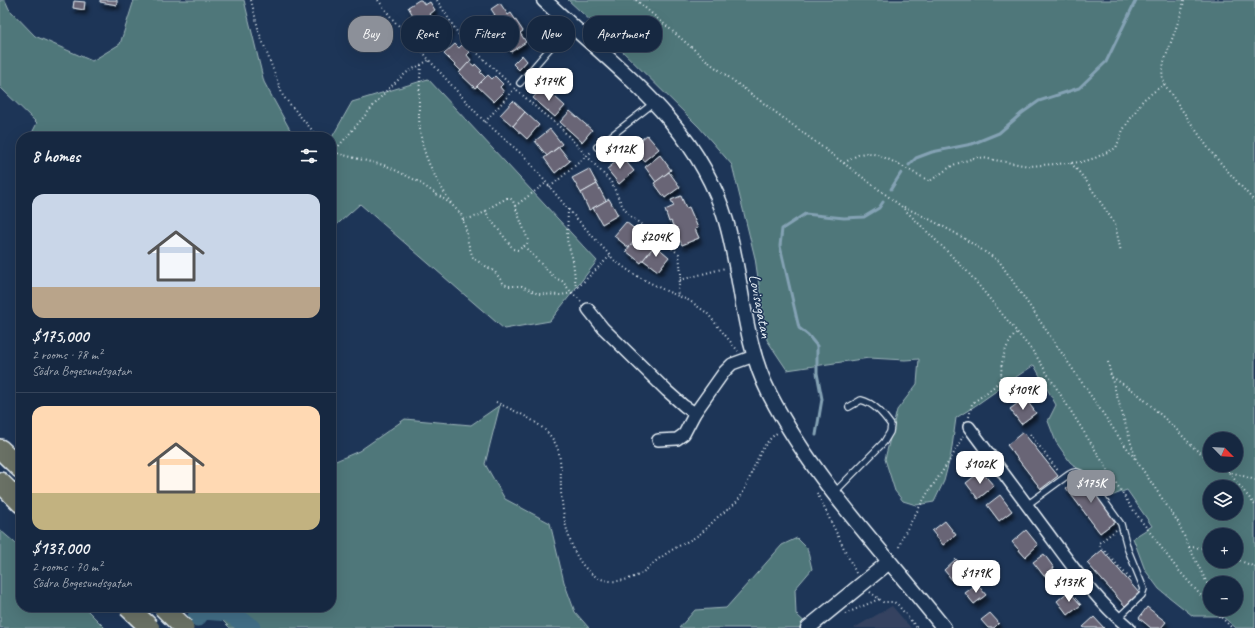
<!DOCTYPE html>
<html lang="en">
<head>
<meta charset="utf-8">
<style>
  :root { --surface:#162841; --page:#1f3048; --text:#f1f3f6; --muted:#9ea6b1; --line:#35445a; --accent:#8c9099 }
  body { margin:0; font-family:Caveat,sans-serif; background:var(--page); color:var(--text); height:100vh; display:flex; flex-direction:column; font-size:15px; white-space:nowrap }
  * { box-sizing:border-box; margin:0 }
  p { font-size:13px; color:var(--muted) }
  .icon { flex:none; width:22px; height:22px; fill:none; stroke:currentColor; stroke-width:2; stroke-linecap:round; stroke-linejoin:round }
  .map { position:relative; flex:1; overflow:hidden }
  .panel { position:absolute; left:16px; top:132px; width:320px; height:480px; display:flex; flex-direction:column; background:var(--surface); border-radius:16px; box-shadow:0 4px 16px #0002,0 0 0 1px var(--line) }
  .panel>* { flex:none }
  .top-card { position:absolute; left:348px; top:16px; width:380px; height:36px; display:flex; gap:8px }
  .needle { width:26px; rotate:114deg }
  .buttons { position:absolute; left:1203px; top:432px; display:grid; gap:8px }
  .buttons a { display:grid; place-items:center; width:40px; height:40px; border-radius:50%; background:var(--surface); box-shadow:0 4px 16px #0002,0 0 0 1px var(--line); font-size:20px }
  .price { position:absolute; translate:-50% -34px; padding:0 9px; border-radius:8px; background:#fff; color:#222; font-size:13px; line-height:26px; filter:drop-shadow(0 1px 2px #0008) }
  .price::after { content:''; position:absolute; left:50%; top:24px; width:12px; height:9px; margin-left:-6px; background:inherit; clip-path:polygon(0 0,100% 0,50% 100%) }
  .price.on { background:var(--accent); color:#fff }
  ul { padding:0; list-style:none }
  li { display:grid; align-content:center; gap:8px; height:212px; padding:0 16px }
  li+li { border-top:1px solid var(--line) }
  li span { display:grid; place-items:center; height:124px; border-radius:12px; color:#555 }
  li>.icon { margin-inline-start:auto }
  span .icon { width:72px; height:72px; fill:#fffc; stroke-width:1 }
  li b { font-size:17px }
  h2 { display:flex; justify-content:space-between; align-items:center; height:48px; padding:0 16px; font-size:17px }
  .chip { padding:0 14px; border-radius:16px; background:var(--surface); box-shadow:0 4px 16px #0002,0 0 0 1px var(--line); font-size:14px; line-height:36px }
  .chip.on { background:var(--accent); color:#fff }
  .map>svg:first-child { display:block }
  .built { fill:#344360 }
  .green { fill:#4f777a; stroke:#9cb4b9; fill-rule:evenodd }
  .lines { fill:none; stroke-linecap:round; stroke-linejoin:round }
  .stream { stroke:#84a2b4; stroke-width:3 }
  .river { stroke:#426e86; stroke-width:19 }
  .building { fill:#696576; stroke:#e8f1f8; filter:url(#shadow) }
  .service-casing { stroke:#e8f1f8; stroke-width:8 }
  .minor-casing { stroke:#e8f1f8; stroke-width:14 }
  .tertiary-casing { stroke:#e8f1f8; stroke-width:17 }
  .trunk-casing { stroke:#e8f1f8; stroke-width:22 }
  .path { stroke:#e8f1f8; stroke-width:2; stroke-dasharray:1 3; stroke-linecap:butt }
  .service { stroke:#1d3557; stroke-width:5.5 }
  .minor { stroke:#1d3557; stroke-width:11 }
  .tertiary { stroke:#1d3557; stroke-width:14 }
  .trunk { stroke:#6a7165; stroke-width:19 }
  .trunk-bridge-casing { stroke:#e8f1f8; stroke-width:22; stroke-linecap:butt }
  .trunk-bridge { stroke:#6a7165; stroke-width:19 }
  .labels { text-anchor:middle; stroke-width:3; stroke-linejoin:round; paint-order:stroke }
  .street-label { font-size:16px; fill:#e8f1f8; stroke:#1d3557 }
</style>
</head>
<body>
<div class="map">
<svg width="1255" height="628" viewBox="0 0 1255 628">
  <defs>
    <filter id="shadow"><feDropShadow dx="2.5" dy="4.5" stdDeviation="2" flood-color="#0009"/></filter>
  </defs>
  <rect width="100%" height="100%" fill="#1d3557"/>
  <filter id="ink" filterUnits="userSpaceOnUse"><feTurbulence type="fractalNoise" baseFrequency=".025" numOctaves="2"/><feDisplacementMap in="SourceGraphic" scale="8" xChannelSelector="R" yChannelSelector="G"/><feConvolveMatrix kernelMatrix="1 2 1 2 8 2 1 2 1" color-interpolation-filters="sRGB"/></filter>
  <g filter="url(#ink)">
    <polygon class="built" points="892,606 911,628 854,628"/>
    <g class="green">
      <polygon points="0,0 5,0 9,9 35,36 92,61 120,44 134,0 244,0 264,82 294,137 30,137 37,123 0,87"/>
      <path d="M568,0H1255V628H1236L1222,616H1193L1159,589L1145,570L1133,538L1152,526L1127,490L1111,496L1070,462L1056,442L1048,421L1056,405L1034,365C1007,382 983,402 956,418L951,454L944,481L934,502L916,505L903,501L895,491L885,459L897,410L917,384L919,359L905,360L869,358L787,370L767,340L755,258L732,165L699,127L606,35ZM1210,439H1236V465H1210ZM1210,487H1236V513H1210ZM1210,535H1236V561H1210ZM1210,583H1236V609H1210Z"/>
      <polygon points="428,79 597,261 550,321 504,329 360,204 331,230 331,139 352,102"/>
      <polygon points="500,405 485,464 505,499 550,523 564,582 575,612 589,628 230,628 209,607 331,607 331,463 359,451 405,419 471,425"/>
      <polygon points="0,530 21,548 21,607 84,607 105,628 0,628"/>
      <polygon points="797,538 807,548 812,569 795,589 796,614 811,628 679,628 695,610 726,608 782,545"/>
    </g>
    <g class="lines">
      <g class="stream">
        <polyline points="909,165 916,158 932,152 972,144 999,133 1022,113 1039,101 1079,88 1106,62 1136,0"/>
        <polyline points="891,189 901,173"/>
        <polyline points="816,435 822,399 817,373 817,346 808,335 799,328 780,246 782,229 805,214 844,218 864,217 879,208 883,202"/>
      </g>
      <polyline class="river" points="197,617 203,610 229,612 251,628"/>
    </g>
    <g class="building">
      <polygon points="100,0 117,0 117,5 100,2"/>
      <polygon points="419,0 421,0 425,5 430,2 435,10 430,14 434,20 421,28 408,7"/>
      <polygon points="74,1 85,2 84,10 73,8"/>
      <polygon points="500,3 508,15 511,13 523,31 520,33 526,42 511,52 495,31 493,32 487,20 495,15 491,9"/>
      <polygon points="437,18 441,25 446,21 451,30 446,33 449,38 437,46 424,26"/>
      <polygon points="455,44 459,48 462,45 470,52 467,55 471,60 461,71 444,54"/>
      <polygon points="522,55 527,61 519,70 513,64"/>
      <polygon points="469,62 474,66 475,64 482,71 480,72 486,78 475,88 459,73"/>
      <polygon points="488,75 492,79 495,76 503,84 500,87 504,92 494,102 477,86"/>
      <polygon points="543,86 565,106 555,117 533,98"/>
      <polygon points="513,101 525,112 513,126 500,115"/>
      <polygon points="570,111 592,130 582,142 560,122"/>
      <polygon points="525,112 539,125 527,139 513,126"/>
      <polygon points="550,129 562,144 547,156 535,141"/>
      <polygon points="647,135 659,149 644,161 633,146"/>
      <polygon points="559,147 570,161 555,173 544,158"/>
      <polygon points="660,155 671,170 656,182 645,167"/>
      <polygon points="622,157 634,171 619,184 607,169"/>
      <polygon points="589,169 597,184 581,193 572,178"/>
      <polygon points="669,172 680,187 665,198 654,183"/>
      <polygon points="597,184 606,201 589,210 581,193"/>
      <polygon points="681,196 686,208 689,207 698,228 695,229 699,238 682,245 671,221 669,222 665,210 674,206 671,200"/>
      <polygon points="609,199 618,215 602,224 593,208"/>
      <polygon points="626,222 641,234 629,248 614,236"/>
      <polygon points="638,236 653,248 641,263 626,251"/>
      <polygon points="655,245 669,257 658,271 643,260"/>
      <polygon points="1025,398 1036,413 1021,424 1010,409"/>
      <polygon points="1023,432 1058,476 1041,489 1007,445"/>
      <polygon points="981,471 994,486 978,499 966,483"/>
      <polygon points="1082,476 1116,521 1100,533 1066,488"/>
      <polygon points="1000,495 1012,511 999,521 987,505"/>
      <polygon points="945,521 956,535 943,545 932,531"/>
      <polygon points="1026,530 1038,545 1025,557 1012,542"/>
      <polygon points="1102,550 1139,593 1125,606 1087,563"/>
      <polygon points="1044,554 1054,568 1044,576 1033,562"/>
      <polygon points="956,559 966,571 953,581 944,570"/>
      <polygon points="977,584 986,595 974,604 965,593"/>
      <polygon points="1069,591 1081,605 1068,615 1057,601"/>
      <polygon points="1147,607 1166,622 1161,628 1151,628 1139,618"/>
      <polygon points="990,613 999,623 994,628 988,628 981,620"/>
      <polygon points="1094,617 1104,628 1085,628 1083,627"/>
    </g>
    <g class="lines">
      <g class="service-casing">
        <g id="service">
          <polyline points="520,83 570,25"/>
          <polyline points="597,147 655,102"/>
          <path d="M834,493L884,442L890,432L891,425C883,414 874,403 861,400L849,407"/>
          <path d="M1027,505L1068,475C1076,470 1079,472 1087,477L1121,524L1128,550L1144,589L1142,595L1118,618"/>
        </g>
      </g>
      <g class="minor-casing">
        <g id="minor">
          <polyline points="588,309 603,328 667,391 684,406 695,413"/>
          <path d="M969,427C994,461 1019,494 1044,528C1070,563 1095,600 1129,628"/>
          <polyline points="658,440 677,439 684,434 695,413 724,372 732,364 754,356"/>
        </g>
      </g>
      <g class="tertiary-casing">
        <g id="tertiary">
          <path d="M544,0C615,68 697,122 726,221C743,279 742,341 770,395C815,482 884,552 944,628"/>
          <polyline points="808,628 889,562"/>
        </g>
      </g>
      <g class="trunk-casing">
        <g id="trunk">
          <polyline points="0,449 21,469"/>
          <polyline points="0,482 21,503"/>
        </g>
      </g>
      <g class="path">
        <polyline points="251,0 259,32 283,96 318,137"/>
        <polyline points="378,0 394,21 417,44 429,60 482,119 526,158 568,209 615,261 635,275 664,290 690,301 707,313 738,351"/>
        <polyline points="437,0 459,35 472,48 512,86"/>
        <polyline points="636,0 711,64 901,206 966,270 1035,354 1131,507 1175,566 1210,606"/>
        <polyline points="1184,0 1182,11 1164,62 1162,75 1164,84 1211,152 1255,202"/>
        <path d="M421,65C419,93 416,126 425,153C431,171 441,187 451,203"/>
        <polyline points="517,90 540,111 559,126 611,182 623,207 629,215 679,254 681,274 677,296"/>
        <polyline points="485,122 515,88"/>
        <polyline points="331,149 339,154 387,166 417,181 451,204 461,214 463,220 467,233 468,243 473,258 495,272 504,284 509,286 522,286 538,294 561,295 572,293 582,302"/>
        <polyline points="331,155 387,90 406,73 429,60"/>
        <path d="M844,163C851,159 858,153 867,153C882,153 915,174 930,181L953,165L977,157L1029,166L1082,162L1095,158L1116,148L1123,130L1143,100L1164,84"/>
        <polyline points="1071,163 1085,179 1115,224 1121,252"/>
        <polyline points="550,187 591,152"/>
        <polygon points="507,198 510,198 513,201 528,240 527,244 518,250 513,249 511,246 488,216 486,211 489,208"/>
        <polyline points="515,206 546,183"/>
        <polyline points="904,207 927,218 957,234 999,261 1121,440 1136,460"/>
        <polyline points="568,209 567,240 573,260 576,288"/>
        <polyline points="463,220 478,216 486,211"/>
        <polyline points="524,246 544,267 555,278 562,281 572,293 610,256"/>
        <polyline points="680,280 725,268"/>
        <polyline points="1108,362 1111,376 1136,460 1178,522 1189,547 1210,589"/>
        <polyline points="1112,377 1137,393 1175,428 1195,449 1210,459"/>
        <path d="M496,402C516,412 544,422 555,443C564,458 559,485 562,502C566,541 583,597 634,577C645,573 653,562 663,556C673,548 686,543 697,536C706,530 711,523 719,516C727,510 736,504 741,496C753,476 757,447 777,433"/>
        <path d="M969,417L972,404C979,397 996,388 1000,379C1002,374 1001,368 1002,363C1004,351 1009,341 1017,332"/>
        <polyline points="1030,434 1059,472"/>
        <polyline points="1220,465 1227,470 1255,505"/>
        <polyline points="1228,471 1255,480"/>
        <polyline points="817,493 856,573"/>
        <polyline points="1116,530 1099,543 1099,545 1132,581"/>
        <polyline points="899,547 903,536 927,494 952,457 963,436"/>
        <polyline points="1189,547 1203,548 1210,550"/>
        <polyline points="1236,559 1255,567"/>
        <polyline points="870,592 883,602 894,602 898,605 917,628"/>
        <polyline points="1213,609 1232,628"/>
        <polyline points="1219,609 1220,618"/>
        <polyline points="845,614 879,599"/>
      </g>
      <use href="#service" class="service"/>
      <use href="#minor" class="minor"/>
      <use href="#tertiary" class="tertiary"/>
      <use href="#trunk" class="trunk"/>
      <g class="trunk-bridge-casing">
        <g id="trunk-bridge">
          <polyline points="128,607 150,628"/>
          <polyline points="163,607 184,628"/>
        </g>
      </g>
      <use href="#trunk-bridge" class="trunk-bridge"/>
    </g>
  </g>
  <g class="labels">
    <g class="street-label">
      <text transform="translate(761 306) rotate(79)" y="6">Lovisagatan</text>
    </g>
  </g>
</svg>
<div class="buttons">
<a><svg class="needle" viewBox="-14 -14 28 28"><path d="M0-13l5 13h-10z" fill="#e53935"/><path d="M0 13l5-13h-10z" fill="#9ea6b1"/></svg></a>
<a><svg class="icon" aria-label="layers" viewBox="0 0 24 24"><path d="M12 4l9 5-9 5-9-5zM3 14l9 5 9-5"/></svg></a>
<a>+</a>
<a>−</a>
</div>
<b class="price" style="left:549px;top:102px">$174K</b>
<b class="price" style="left:620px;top:170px">$112K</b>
<b class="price" style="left:656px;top:258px">$204K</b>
<b class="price" style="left:1023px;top:411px">$109K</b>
<b class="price" style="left:980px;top:485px">$102K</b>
<b class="price on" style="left:1091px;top:504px">$175K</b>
<b class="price" style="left:976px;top:594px">$179K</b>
<b class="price" style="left:1069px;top:603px">$137K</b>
<div class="top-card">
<a class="chip on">Buy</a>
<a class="chip">Rent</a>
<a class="chip">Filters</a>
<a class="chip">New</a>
<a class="chip">Apartment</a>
</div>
<section class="panel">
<h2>8 homes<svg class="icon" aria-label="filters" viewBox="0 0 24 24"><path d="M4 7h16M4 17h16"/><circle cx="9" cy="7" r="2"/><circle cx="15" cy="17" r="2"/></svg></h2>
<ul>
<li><span style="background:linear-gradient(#c9d6e8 75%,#b9a48a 0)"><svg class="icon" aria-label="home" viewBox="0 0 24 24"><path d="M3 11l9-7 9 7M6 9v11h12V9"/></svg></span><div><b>$175,000</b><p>2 rooms · 78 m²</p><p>Södra Bogesundsgatan</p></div></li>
<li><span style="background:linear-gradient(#ffd9b3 70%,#c2b280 0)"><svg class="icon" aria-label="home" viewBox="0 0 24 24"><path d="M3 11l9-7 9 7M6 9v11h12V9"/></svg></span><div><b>$137,000</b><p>2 rooms · 70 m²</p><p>Södra Bogesundsgatan</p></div></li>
</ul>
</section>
</div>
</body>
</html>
